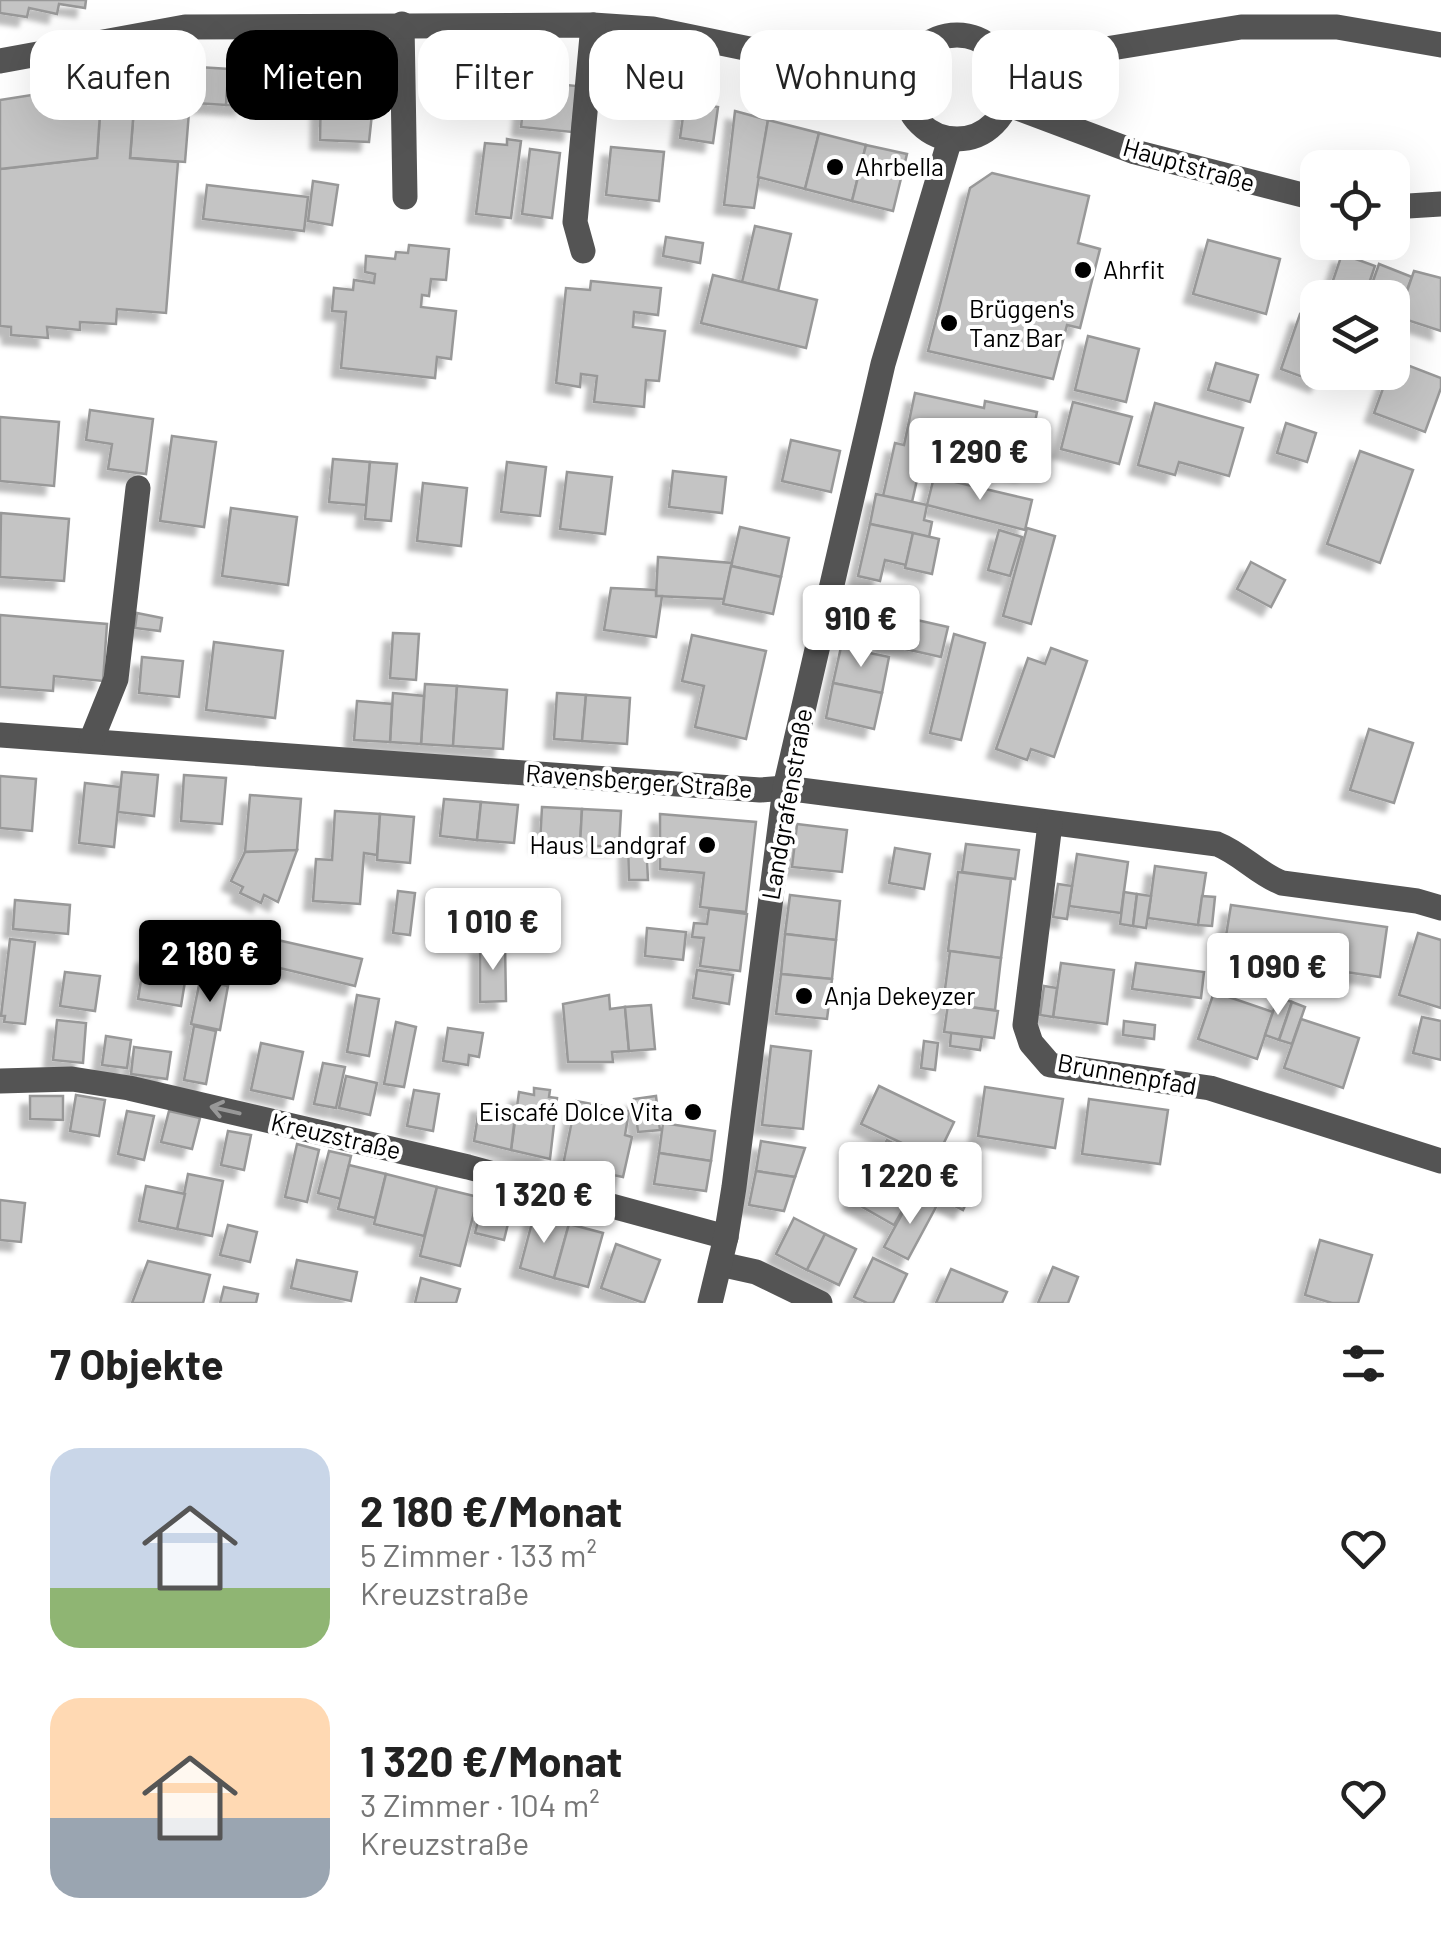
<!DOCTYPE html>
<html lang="de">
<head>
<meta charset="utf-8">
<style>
  :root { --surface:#fff; --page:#f6f6f6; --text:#222; --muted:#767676; --accent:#000 }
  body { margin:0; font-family:Barlow,sans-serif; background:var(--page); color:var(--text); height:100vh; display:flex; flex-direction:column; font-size:38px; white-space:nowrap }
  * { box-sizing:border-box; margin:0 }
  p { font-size:32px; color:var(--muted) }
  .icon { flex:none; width:55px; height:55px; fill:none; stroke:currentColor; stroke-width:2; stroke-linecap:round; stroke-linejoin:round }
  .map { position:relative; height:1303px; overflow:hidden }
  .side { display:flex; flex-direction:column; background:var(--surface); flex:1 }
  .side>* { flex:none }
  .hud { position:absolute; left:30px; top:30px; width:1382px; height:90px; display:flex; gap:20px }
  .controls { position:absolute; left:1300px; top:150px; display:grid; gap:20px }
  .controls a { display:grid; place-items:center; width:110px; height:110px; border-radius:20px; background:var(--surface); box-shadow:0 10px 40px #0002; font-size:50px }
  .price { position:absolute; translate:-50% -85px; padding:0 22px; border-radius:10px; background:#fff; color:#222; font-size:32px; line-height:65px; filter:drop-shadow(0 2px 5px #0008) }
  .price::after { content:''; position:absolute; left:50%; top:60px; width:30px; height:22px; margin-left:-15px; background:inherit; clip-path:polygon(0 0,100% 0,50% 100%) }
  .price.current { background:var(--accent); color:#fff }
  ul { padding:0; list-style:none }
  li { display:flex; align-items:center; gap:30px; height:250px; padding:0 50px }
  li span { display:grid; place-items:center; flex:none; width:280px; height:200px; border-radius:30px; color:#555 }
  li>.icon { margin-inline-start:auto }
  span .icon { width:120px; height:120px; fill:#fffc; stroke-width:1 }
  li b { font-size:42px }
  h2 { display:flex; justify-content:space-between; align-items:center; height:120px; padding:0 50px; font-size:42px }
  .chip { padding:0 35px; border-radius:30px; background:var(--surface); box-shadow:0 10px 40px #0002; font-size:35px; line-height:90px }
  .chip.current { background:var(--accent); color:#fff }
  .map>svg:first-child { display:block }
  .building { fill:#c4c4c4; stroke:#989898; stroke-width:2.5; filter:url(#shadow) }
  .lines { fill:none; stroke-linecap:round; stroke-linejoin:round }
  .minor { stroke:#545454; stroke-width:25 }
  .oneway { stroke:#989898 }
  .poi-dot { fill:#000; stroke:#fff; stroke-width:4 }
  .labels { text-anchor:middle; stroke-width:8; stroke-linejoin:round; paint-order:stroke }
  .street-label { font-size:25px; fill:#000; stroke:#fff }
  .poi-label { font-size:25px; fill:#000; stroke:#fff; text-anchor:start }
</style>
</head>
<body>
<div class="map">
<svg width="1441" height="1303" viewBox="0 0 1441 1303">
  <defs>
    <filter id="shadow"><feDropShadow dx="-9" dy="9" stdDeviation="2.5" flood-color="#0004"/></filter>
  </defs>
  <rect width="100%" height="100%" fill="#fff"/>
  <g class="building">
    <polygon points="0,0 86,0 85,8 59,4 57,14 29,8 27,17 0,13"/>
    <polygon points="198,67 229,69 226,105 195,103"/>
    <polygon points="228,75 246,77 244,106 226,105"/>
    <polygon points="526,81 577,86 572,132 521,127"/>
    <polygon points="136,82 191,87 185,162 130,158"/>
    <polygon points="136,82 130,158 178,162 166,313 117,309 116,324 80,322 80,330 47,327 48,338 11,335 11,327 0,326 0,169 97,158 102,84"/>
    <polygon points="102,84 97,158 0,169 0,100"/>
    <polygon points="321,85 375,86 369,142 320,140"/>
    <polygon points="685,102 718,107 713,143 680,138"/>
    <polygon points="735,111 768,120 754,208 724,205"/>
    <polygon points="768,120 819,133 805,189 758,177"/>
    <polygon points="819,133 866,145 852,201 805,189"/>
    <polygon points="507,139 521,141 511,218 476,214 485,143 507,145"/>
    <polygon points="866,145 907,154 893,211 852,201"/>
    <polygon points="611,147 664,152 659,201 606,195"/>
    <polygon points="530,149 560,153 552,218 522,214"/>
    <polygon points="992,173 1089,196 1078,243 1100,249 1080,328 1067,325 1053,379 928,351 970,188"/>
    <polygon points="313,181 338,185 332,225 308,221"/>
    <polygon points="207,185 308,197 304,231 203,219"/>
    <polygon points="755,226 791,234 778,291 742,282"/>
    <polygon points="666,237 703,243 700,263 663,256"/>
    <polygon points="1208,240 1280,259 1266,314 1193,294"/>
    <polygon points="409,245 449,249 446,280 431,279 429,296 422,295 421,307 456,311 451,359 437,357 435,378 341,368 346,312 332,311 334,288 353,290 354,280 374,283 375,274 365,272 366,256 395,259 396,252 408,253"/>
    <polygon points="1342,254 1375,266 1364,298 1327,298"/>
    <polygon points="1379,264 1412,277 1395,321 1392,298 1367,298"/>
    <polygon points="1414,271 1441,278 1441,331 1398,317"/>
    <polygon points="713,275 817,300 806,348 701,323"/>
    <polygon points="591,281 661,288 658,315 634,312 633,327 665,331 659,381 646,380 644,407 594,402 597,376 581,374 580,387 556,383 566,288 590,290"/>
    <polygon points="1300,314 1318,320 1318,372 1323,372 1319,383 1281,369"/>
    <polygon points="1088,336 1139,349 1126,402 1075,390"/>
    <polygon points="1394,360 1441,378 1441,388 1425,432 1374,413 1389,372 1392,372"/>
    <polygon points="1216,363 1258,375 1250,402 1208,390"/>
    <polygon points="915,393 984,408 985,401 1037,412 1025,472 924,449 912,502 883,496 895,443 904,445"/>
    <polygon points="1073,402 1132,417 1119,464 1061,449"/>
    <polygon points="1155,403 1243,428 1229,476 1179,462 1175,475 1138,465"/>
    <polygon points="90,410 153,419 146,474 108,469 112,444 86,440"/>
    <polygon points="0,417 59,422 54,486 0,481"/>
    <polygon points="1286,423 1316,433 1307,462 1277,453"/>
    <polygon points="172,436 216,442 204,527 160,521"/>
    <polygon points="791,440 840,451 831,492 782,481"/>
    <polygon points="1360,451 1413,470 1380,563 1327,544"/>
    <polygon points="333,459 370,462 366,505 329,502"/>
    <polygon points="370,462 397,464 391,521 365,519"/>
    <polygon points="507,462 546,467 540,516 501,512"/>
    <polygon points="673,471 726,477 722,513 669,507"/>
    <polygon points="567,472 612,477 605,534 560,529"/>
    <polygon points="934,477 1032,500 1025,530 927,505"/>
    <polygon points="423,483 467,488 461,546 417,541"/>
    <polygon points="876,494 927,505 924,520 932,522 929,537 870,524"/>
    <polygon points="231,508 297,517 288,585 222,576"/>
    <polygon points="1,513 69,519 64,581 0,577"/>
    <polygon points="870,524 913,533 906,565 885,560 880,581 858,576"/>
    <polygon points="740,527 789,538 781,577 731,566"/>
    <polygon points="1027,528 1055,536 1031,624 1003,616"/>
    <polygon points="999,530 1022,537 1010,576 988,570"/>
    <polygon points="913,533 939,539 932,574 905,568"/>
    <polygon points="658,557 732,563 724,599 656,596"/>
    <polygon points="1251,562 1285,580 1271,607 1237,589"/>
    <polygon points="731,566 781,577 773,614 723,604"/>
    <polygon points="611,588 656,590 656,596 662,596 656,637 604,630"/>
    <polygon points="137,613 162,618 160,631 135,628"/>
    <polygon points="890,614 948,627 941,657 883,644"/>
    <polygon points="0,615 107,624 103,681 54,676 53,691 0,687"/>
    <polygon points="393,633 419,634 416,680 390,678"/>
    <polygon points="954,634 985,643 961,740 930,733"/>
    <polygon points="692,635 766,651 746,739 695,727 704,686 682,681"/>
    <polygon points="214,642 283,651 275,718 206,710"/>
    <polygon points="841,647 889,657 882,693 833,683"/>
    <polygon points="1051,648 1087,661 1054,757 1031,749 1027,760 996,749 1028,658 1045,664"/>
    <polygon points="142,657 183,661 179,697 139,693"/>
    <polygon points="833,683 882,693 874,729 826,718"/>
    <polygon points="425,684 457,686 453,746 421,744"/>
    <polygon points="457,686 507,690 503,749 453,746"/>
    <polygon points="393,693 424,696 421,744 390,742"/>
    <polygon points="557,693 586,695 582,741 554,739"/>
    <polygon points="586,695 630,698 627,744 582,741"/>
    <polygon points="357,701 392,704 390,742 354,740"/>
    <polygon points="1369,729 1413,743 1394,803 1350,790"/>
    <polygon points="122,772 158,775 154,816 118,812"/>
    <polygon points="184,775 226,778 222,824 181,821"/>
    <polygon points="0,776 36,779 32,831 0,828"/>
    <polygon points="85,783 120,787 114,847 79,843"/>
    <polygon points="250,795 301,799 297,850 245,852"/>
    <polygon points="444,799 481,802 477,840 440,836"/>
    <polygon points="481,802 518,805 514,843 477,840"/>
    <polygon points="542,807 582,809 580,845 540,843"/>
    <polygon points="582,809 621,811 619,847 580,845"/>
    <polygon points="335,811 380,814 377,855 364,853 360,904 313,901 316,859 332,860"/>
    <polygon points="380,814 414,817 410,863 377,860"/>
    <polygon points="660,814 756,822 746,912 700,907 704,873 660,869"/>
    <polygon points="797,824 847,830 842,872 792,867"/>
    <polygon points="646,841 648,880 629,880 628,842"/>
    <polygon points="966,844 1019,850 1015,879 962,872"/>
    <polygon points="895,848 930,854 924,889 889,883"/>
    <polygon points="297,850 278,902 264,895 261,903 240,893 243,887 231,881 245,852"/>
    <polygon points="1077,854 1128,862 1121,913 1069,906"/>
    <polygon points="1155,866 1206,873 1198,925 1148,918"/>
    <polygon points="958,872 1011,879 1001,958 948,951"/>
    <polygon points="1058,884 1072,886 1067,919 1053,917"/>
    <polygon points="398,891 415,893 410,935 393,933"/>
    <polygon points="1124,892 1137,894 1133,926 1120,924"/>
    <polygon points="1137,894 1151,896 1146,928 1133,926"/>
    <polygon points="790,895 840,901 836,940 785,934"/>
    <polygon points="1202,896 1215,897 1212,926 1198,925"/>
    <polygon points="15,900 70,905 68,934 13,929"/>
    <polygon points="1231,905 1387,927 1380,977 1223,954"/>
    <polygon points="709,909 747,914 740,971 700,966 704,938 692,937 694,923 707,924"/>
    <polygon points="647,928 686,932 683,960 645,956"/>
    <polygon points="1418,933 1441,940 1441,1008 1399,995"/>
    <polygon points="785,934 836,940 832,979 781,974"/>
    <polygon points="10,939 35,942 25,1024 4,1022 5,1016 1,1016"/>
    <polygon points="273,939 362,959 355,986 267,965"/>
    <polygon points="480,945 505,945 506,1001 480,1002"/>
    <polygon points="950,951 1001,958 995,1010 943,1004"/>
    <polygon points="145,955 188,963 181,1006 138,999"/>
    <polygon points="1061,963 1114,970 1107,1024 1053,1017"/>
    <polygon points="1136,963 1204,972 1201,998 1132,989"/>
    <polygon points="697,970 733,975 729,1004 693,998"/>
    <polygon points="65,972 100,976 95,1011 60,1006"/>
    <polygon points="781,974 832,979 827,1019 776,1014"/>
    <polygon points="200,980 228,986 220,1030 191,1024"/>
    <polygon points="1044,986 1057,988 1053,1017 1040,1015"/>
    <polygon points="1214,992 1273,1012 1257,1059 1198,1039"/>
    <polygon points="357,995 379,999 369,1056 347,1052"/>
    <polygon points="609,995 610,1009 625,1007 629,1051 612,1052 613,1062 568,1062 563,1004"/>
    <polygon points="1278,997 1292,1002 1279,1040 1265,1035"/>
    <polygon points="1292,1002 1305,1007 1292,1044 1279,1040"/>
    <polygon points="948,1004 998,1011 994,1038 944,1032"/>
    <polygon points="651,1005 655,1049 629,1051 625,1007"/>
    <polygon points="1422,1017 1441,1021 1441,1060 1413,1053"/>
    <polygon points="1301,1019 1359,1038 1343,1088 1284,1068"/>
    <polygon points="57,1020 86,1023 83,1063 53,1060"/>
    <polygon points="1124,1021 1155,1025 1154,1039 1123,1035"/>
    <polygon points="396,1022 416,1027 404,1087 384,1084"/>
    <polygon points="194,1026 216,1031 206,1084 184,1080"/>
    <polygon points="448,1028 483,1033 479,1057 469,1055 468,1065 443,1061"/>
    <polygon points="951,1033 982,1037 980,1050 950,1046"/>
    <polygon points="106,1036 131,1040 127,1068 102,1065"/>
    <polygon points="924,1041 938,1043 935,1070 921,1068"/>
    <polygon points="261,1043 303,1052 293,1099 251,1090"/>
    <polygon points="771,1046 811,1051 803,1129 762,1125"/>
    <polygon points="134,1047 171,1052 167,1079 131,1074"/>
    <polygon points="323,1063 345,1067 336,1108 314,1104"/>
    <polygon points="346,1076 377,1083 370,1115 339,1108"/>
    <polygon points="879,1086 954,1122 936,1159 861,1124"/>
    <polygon points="985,1087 1063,1099 1055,1148 978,1136"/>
    <polygon points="534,1088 550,1090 549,1097 557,1098 550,1159 511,1150 519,1092 534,1095"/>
    <polygon points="414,1090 439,1094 433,1131 407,1126"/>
    <polygon points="76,1095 105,1100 99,1136 70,1131"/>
    <polygon points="30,1096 63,1096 63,1120 30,1119"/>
    <polygon points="656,1096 660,1130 638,1132 634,1099"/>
    <polygon points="1089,1099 1168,1110 1160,1164 1082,1154"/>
    <polygon points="576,1101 629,1111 625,1135 632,1137 623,1177 563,1165"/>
    <polygon points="480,1103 516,1108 511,1150 474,1141"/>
    <polygon points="127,1111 154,1116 144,1160 118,1154"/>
    <polygon points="169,1111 200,1118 192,1149 161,1142"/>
    <polygon points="663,1123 715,1131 711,1161 659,1153"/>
    <polygon points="228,1131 251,1135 244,1170 221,1165"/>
    <polygon points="887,1140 904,1149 883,1186 866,1177"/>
    <polygon points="761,1141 805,1148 795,1177 756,1171"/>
    <polygon points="297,1144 319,1150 307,1202 285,1197"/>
    <polygon points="329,1151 351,1156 341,1199 318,1193"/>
    <polygon points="659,1153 711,1161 706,1191 654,1184"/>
    <polygon points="931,1160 976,1182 963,1210 917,1187"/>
    <polygon points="349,1165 386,1174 375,1218 338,1209"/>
    <polygon points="756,1171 795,1177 784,1211 749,1205"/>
    <polygon points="188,1174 223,1181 212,1236 177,1229"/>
    <polygon points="386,1174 437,1187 424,1236 374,1224"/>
    <polygon points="866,1177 908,1200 894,1225 852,1201"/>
    <polygon points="146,1186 185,1194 177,1229 139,1221"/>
    <polygon points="437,1187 478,1197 460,1266 420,1256"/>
    <polygon points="486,1188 515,1195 504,1240 475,1233"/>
    <polygon points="913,1194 936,1207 908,1259 884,1247"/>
    <polygon points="0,1200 25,1203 21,1242 0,1240"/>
    <polygon points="534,1215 569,1224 554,1278 520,1268"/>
    <polygon points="794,1218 825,1234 807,1270 776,1254"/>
    <polygon points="569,1224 603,1233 588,1287 554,1278"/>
    <polygon points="228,1225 257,1232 250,1262 220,1255"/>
    <polygon points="825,1234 856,1249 839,1285 807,1270"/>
    <polygon points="1320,1240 1372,1255 1358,1303 1332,1303 1305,1295"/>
    <polygon points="616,1244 660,1260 644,1303 601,1288"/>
    <polygon points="873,1258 907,1274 893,1303 867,1303 854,1297"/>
    <polygon points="297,1260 357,1272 351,1301 291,1288"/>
    <polygon points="148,1261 210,1275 203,1303 132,1303"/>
    <polygon points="1053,1267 1078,1277 1068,1303 1038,1303"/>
    <polygon points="951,1269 1007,1292 1002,1303 936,1303"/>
    <polygon points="421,1278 460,1289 456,1303 415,1303"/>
    <polygon points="224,1287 258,1294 256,1303 220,1303"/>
  </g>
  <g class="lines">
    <g class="minor">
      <polyline points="402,24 405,197"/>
      <circle cx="957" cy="87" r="52"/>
      <polyline points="0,61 185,27 593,25 653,29 905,81"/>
      <polyline points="1006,69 1038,60 1241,27 1337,27 1441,45"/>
      <polyline points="1007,104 1135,152 1318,199"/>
      <polyline points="1392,207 1441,204"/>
      <polyline points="583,251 575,222 593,25"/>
      <path d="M0,735L760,790L785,788L1217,844C1242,854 1258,874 1282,883L1417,901L1441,908"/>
      <polyline points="91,741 116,679 138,488"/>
      <polyline points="1050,824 1025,1025 1031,1043 1050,1065 1210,1088 1441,1161"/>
      <polyline points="0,1081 72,1079 129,1088 468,1167 726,1237"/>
      <polyline points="720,1264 756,1272 820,1303"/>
      <polyline points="710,1303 726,1237 734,1187 785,788 883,364 950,139"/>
    </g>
  </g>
  <defs><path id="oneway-shaft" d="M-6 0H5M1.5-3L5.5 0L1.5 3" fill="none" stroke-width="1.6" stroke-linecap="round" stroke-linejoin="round" transform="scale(2.5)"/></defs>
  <use class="oneway" href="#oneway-shaft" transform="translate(225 1110) rotate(-167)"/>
  <g class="poi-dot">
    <circle cx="835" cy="167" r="10"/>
    <circle cx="1083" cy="270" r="10"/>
    <circle cx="949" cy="323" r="10"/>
    <circle cx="707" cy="845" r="10"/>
    <circle cx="804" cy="996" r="10"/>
    <circle cx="693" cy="1112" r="10"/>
  </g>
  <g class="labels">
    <g class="street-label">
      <text transform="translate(1189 165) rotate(16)" y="9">Hauptstraße</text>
      <text transform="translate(639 781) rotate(4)" y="9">Ravensberger Straße</text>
      <text transform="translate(787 804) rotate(-80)" y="9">Landgrafenstraße</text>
      <text transform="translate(1127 1074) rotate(10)" y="9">Brunnenpfad</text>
      <text transform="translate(336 1136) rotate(13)" y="9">Kreuzstraße</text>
    </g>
    <g class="poi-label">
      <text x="855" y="176">Ahrbella</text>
      <text x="1103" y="279">Ahrfit</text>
      <text x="969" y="318">Brüggen's<tspan x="969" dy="29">Tanz Bar</tspan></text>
      <text x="687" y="854" text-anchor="end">Haus Landgraf</text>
      <text x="824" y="1005">Anja Dekeyzer</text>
      <text x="673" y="1121" text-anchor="end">Eiscafé Dolce Vita</text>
    </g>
  </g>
</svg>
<div class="controls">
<a><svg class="icon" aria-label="locate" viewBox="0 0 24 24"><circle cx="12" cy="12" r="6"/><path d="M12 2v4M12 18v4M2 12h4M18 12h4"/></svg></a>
<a><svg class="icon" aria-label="layers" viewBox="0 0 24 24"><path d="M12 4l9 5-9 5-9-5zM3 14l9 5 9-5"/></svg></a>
</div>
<b class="price" style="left:980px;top:503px">1 290 €</b>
<b class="price" style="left:861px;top:670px">910 €</b>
<b class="price" style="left:493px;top:973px">1 010 €</b>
<b class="price current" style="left:210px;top:1005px">2 180 €</b>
<b class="price" style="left:1278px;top:1018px">1 090 €</b>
<b class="price" style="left:910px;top:1227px">1 220 €</b>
<b class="price" style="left:544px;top:1246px">1 320 €</b>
<div class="hud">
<a class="chip">Kaufen</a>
<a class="chip current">Mieten</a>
<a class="chip">Filter</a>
<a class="chip">Neu</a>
<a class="chip">Wohnung</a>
<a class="chip">Haus</a>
</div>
</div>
<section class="side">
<h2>7 Objekte<svg class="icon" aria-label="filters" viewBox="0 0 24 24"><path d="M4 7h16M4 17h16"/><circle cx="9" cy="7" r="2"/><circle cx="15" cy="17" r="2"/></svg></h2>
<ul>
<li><span style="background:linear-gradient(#c9d6e8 70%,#8fb573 0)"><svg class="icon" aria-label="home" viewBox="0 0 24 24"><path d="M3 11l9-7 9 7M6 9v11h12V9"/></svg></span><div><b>2 180 €/Monat</b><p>5 Zimmer · 133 m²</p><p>Kreuzstraße</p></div><svg class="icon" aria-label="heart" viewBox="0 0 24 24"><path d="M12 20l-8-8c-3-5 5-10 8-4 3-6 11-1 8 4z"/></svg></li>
<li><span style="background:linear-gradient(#ffd9b3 60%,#9aa5b1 0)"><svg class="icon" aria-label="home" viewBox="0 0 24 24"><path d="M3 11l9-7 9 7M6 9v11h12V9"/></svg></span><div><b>1 320 €/Monat</b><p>3 Zimmer · 104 m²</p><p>Kreuzstraße</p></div><svg class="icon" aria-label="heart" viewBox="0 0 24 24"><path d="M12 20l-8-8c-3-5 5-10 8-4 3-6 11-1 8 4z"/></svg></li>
</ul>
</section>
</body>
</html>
